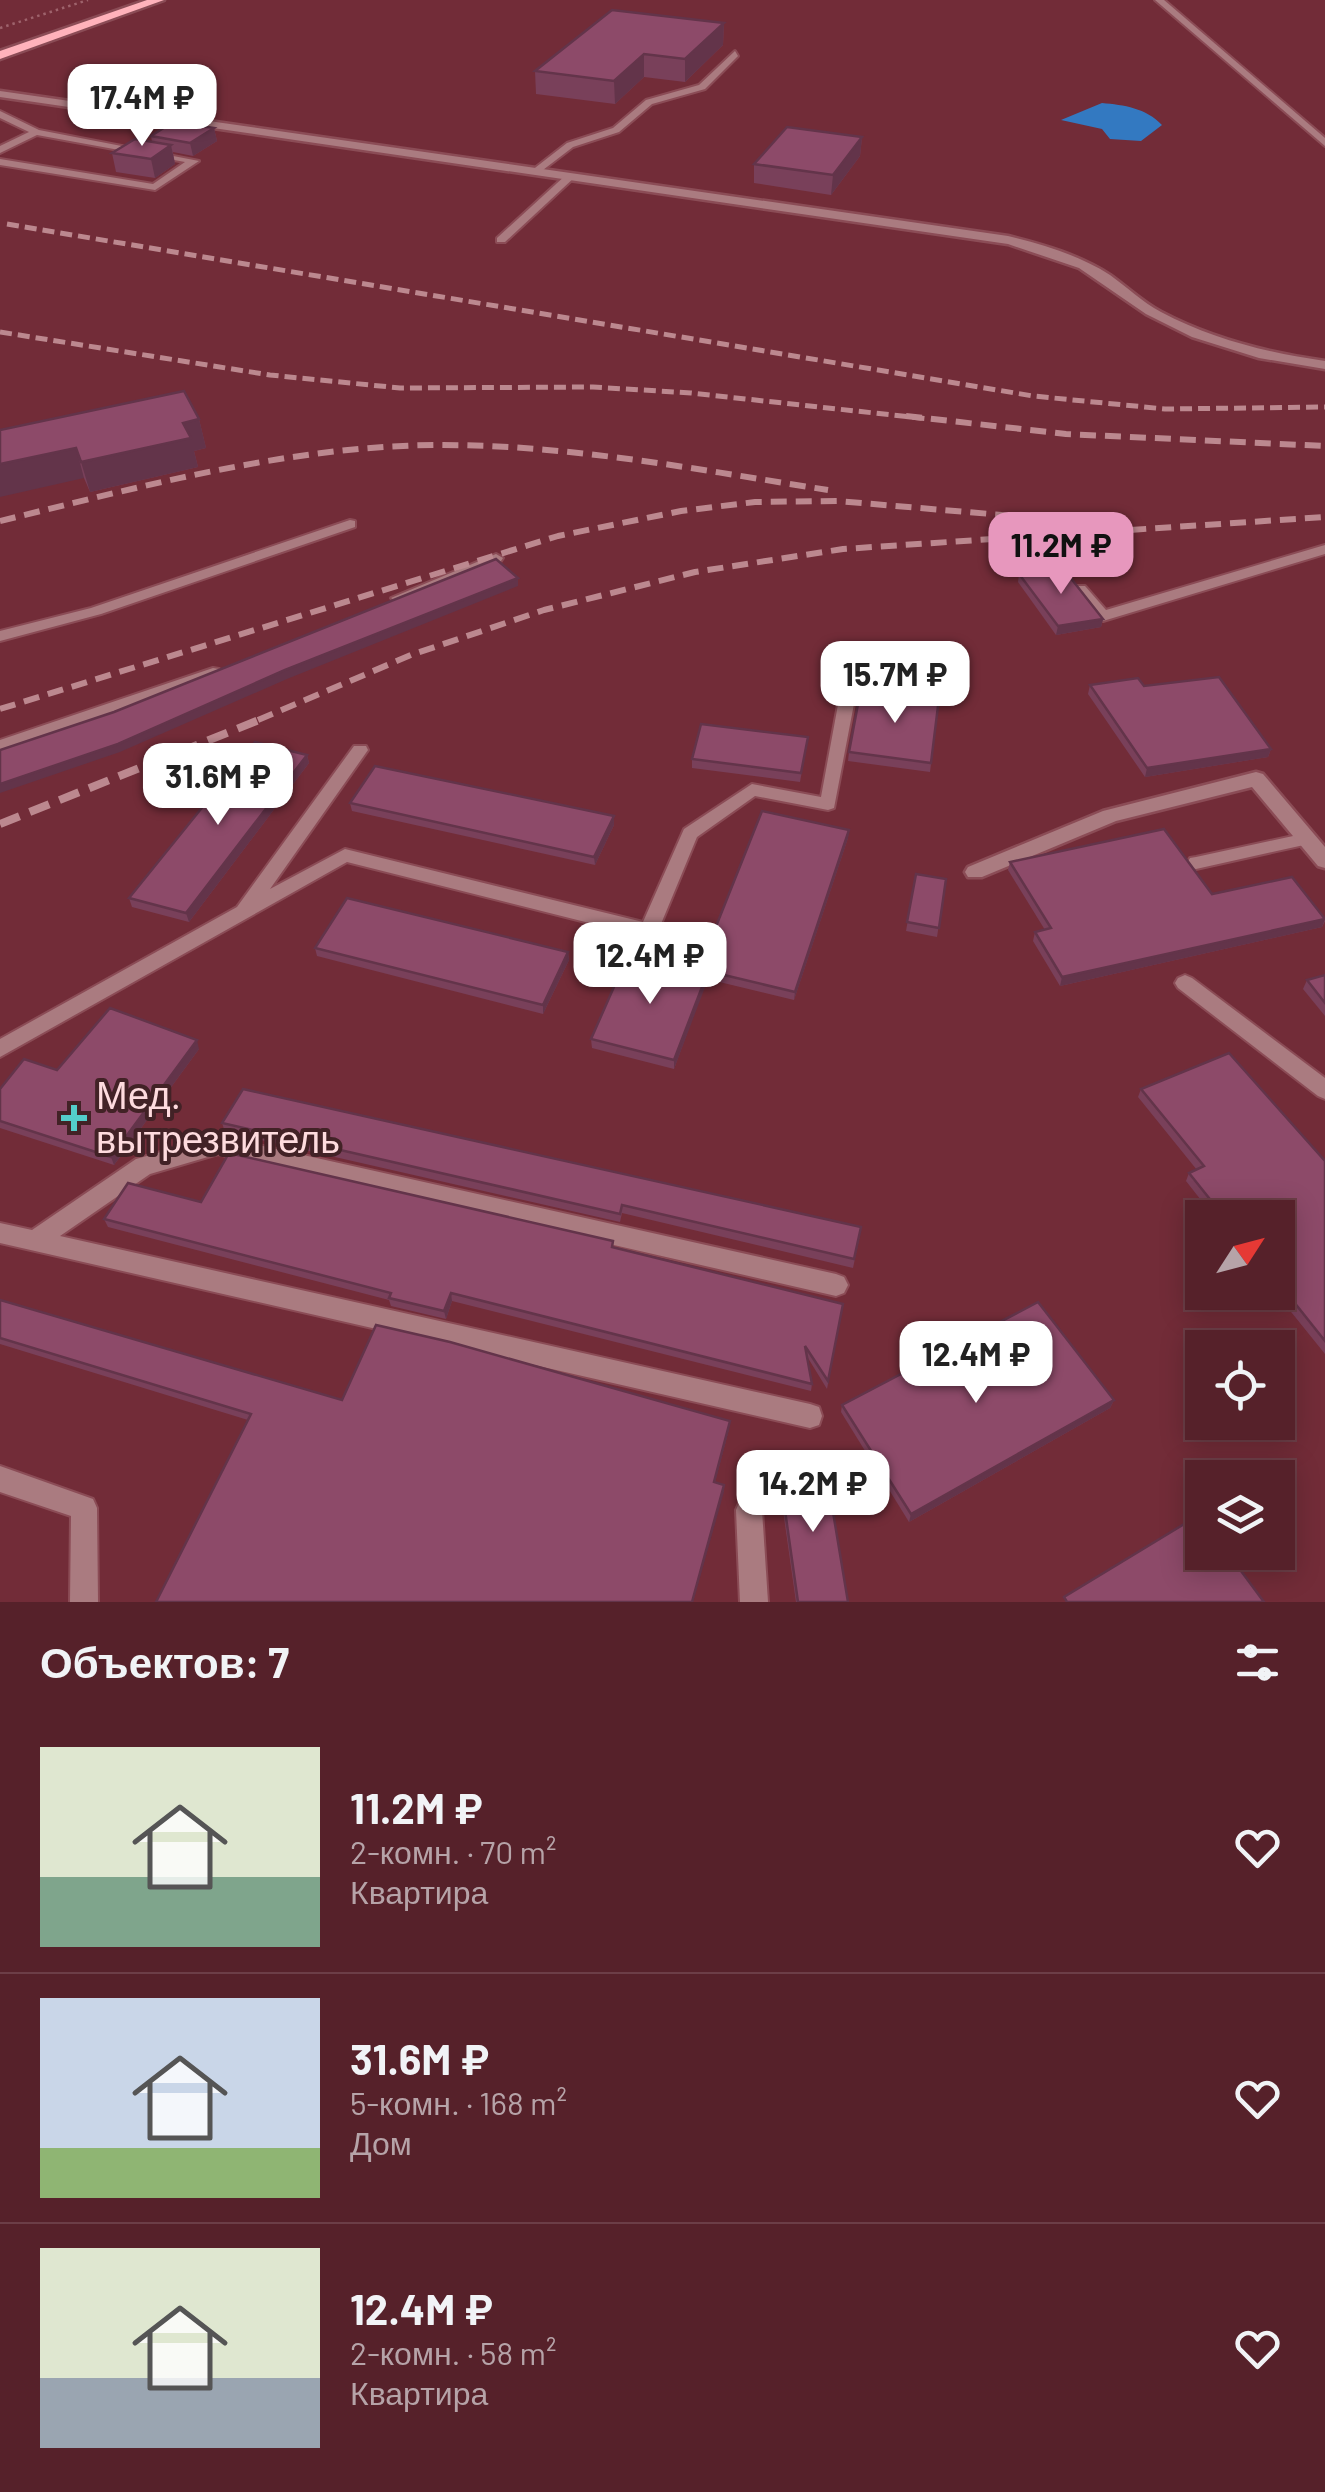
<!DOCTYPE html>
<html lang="ru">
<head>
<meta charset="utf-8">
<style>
  :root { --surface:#56212a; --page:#5f2e36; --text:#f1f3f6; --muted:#b6a3a8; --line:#6c3e47; --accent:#e797bd }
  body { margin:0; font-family:Barlow,sans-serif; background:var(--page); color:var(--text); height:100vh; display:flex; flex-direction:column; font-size:38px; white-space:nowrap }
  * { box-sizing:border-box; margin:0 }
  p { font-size:32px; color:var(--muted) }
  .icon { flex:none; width:55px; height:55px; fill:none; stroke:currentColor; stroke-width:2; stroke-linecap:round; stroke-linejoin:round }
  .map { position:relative; height:1602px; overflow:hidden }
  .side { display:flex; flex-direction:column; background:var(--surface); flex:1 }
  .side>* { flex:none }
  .needle { width:65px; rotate:54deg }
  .tools { position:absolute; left:1185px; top:1200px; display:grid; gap:20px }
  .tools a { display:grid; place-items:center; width:110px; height:110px; border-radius:0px; background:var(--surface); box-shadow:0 5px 25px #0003,0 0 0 2px var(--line); font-size:50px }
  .price { position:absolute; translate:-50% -85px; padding:0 22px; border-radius:20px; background:#fff; color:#222; font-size:32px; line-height:65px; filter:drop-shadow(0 2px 5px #0008) }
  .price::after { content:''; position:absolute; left:50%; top:60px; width:30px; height:22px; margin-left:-15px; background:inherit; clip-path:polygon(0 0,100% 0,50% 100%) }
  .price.current { background:var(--accent); color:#111 }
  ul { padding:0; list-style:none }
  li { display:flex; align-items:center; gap:30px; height:250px; padding:0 40px }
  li+li { border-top:2px solid var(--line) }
  li span { display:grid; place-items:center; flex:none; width:280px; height:200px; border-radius:0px; color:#555 }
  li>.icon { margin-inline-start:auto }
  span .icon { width:120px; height:120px; fill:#fffc; stroke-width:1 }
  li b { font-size:42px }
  h2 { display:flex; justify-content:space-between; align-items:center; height:120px; padding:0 40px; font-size:42px }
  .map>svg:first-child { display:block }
  .water { fill:#3379c1 }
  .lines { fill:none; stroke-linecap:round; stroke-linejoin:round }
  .service-casing { stroke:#8b4c56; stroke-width:4 }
  .minor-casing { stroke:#8b4c56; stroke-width:5 }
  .primary-casing { stroke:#8b4c56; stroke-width:5 }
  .path { stroke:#9e636c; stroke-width:2.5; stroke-dasharray:2.5 4; stroke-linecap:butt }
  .service { fill:#aa7b80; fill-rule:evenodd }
  .minor { fill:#aa7b80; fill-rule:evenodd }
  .primary { fill:#ffb2bb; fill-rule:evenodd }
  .rail-far2 { stroke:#bc888f; stroke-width:5; stroke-dasharray:12 6; stroke-linecap:butt }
  .rail-far1 { stroke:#bc888f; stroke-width:6; stroke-dasharray:16 9; stroke-linecap:butt }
  .rail { stroke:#bc888f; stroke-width:8; stroke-dasharray:21 11; stroke-linecap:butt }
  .wall { fill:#79405a }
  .shaded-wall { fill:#63344a }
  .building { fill:#8d4a69; stroke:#63344a; stroke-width:2.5 }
  .poi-dot { fill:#53cdc9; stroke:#422226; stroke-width:4 }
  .labels { text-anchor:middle; stroke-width:8; stroke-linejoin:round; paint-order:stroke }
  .near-poi-label { font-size:38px; fill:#fedbde; stroke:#422226; text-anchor:start }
</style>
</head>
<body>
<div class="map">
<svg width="1325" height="1602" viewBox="0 0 1325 1602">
  <rect width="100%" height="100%" fill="#722c38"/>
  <path class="water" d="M1102,103C1124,105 1146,108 1162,125L1141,141L1110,139L1102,129L1061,120Z"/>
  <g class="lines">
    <g class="service-casing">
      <g id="service">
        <polygon points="1155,0 1164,0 1325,138 1325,146"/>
        <polygon points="735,51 738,56 705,89 652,104 619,132 573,147 539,173 531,171 567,143 613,128 646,100 699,85"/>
        <polygon points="0,111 39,130 199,161 155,190 0,165 0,159 153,184 185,162 37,135 0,153 0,146 29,132 0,118"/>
        <polygon points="567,174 576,176 505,242 497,242 497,238"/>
        <polygon points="350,520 355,521 355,527 101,614 0,641 0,631 91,608"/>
        <polygon points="1325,545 1325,554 1103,621 1098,619 1073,589 1075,586 1085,586 1106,610"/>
        <polygon points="496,554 503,558 501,561 404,601 399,603 391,598"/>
        <polygon points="213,668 219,669 221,673 219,677 0,752 0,740"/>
        <polygon points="850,678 858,683 834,808 828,810 755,796 697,837 656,936 649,938 347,862 0,1057 0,1039 237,907 354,746 366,746 368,750 270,889 345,849 643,922 684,829 752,784 821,797 842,683"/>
        <polygon points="1307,833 1313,835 1316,839 1313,843 1196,869 1190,868 1187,863 1190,858 1196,857"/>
        <polygon points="1185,975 1192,978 1325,1078 1325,1099 1318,1096 1178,988 1175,983 1178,978"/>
        <polygon points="218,1136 836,1274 844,1277 848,1285 844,1293 836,1296 218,1154 150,1174 60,1236 810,1404 819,1407 822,1416 819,1425 810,1428 0,1243 0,1223 32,1230 136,1159"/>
        <polygon points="0,1466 93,1499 97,1508 98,1602 70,1602 71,1516 0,1492"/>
        <polygon points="749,1497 758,1501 762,1510 768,1602 740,1602 736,1510 740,1501"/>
      </g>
    </g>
    <g class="minor-casing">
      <g id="minor">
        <path d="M0,91L1008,236C1044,245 1079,255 1110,275C1127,287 1142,302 1161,312C1212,339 1268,353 1325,361V369L1259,358L1192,337L1146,314L1079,268L1008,244L0,97Z"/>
        <polygon points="1256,772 1263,774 1325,847 1325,868 1318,866 1252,787 1116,821 982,877 968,877 965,872 968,867 1103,811"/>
      </g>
    </g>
    <g class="primary-casing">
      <polygon id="primary" points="147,0 164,0 0,59 0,51"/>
    </g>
    <polyline class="path" points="0,28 88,0"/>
    <use href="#service" class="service"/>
    <use href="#minor" class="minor"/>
    <use href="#primary" class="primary"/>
    <g class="rail-far2">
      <polyline points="7,224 1033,396 1165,409 1325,407"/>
      <polyline points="0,332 270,375 400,388 593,387 691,393 929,419"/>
    </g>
    <g class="rail-far1">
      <polyline points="906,416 1066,434 1325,446"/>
      <path d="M0,521C144,486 293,445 442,445C572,445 700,470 828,490"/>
      <polyline points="0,709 558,536 681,511 755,502 837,501 1085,522"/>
      <polyline points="258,720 411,655 544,610 695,572 843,549 1325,517"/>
    </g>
    <polyline class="rail" points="0,824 264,718"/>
  </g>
  <g class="wall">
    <polygon points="724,23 723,45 685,82 644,77 615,104 536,94 535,71"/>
    <polygon points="214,128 217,141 193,156 173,152 175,164 155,178 116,172 112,153 152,142 151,136"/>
    <polygon points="862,137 860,156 831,195 754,183 754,164"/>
    <polygon points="199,419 206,448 194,451 198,467 90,492 84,478 0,430"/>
    <polygon points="1019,574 1103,619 1101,627 1056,635 1018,582"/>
    <polygon points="1090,685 1271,749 1268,757 1145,777 1088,694"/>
    <polygon points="939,698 930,772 848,761 849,752"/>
    <polygon points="808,737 800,782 692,768 692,759"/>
    <polygon points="307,755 309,763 189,922 132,907 129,898"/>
    <polygon points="350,803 614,816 614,825 595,865 352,811"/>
    <polygon points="849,830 848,838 794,1000 707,979 674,1069 592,1048 591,1039 699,972 699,969"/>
    <polygon points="1010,862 1212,894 1325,918 1325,921 1322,927 1060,986 1033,941 1035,932 1045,930 1008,870"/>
    <polygon points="916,874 946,879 937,937 906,931"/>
    <polygon points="315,948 568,952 569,960 543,1014 317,956"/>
    <polygon points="1325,975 1325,1016 1303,989 1307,980"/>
    <polygon points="199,1049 114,1165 0,1128 0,1089 57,1070"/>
    <polygon points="1141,1089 1325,1161 1325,1354 1275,1292 1278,1292 1278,1218 1215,1218 1186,1181 1189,1173 1197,1170 1138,1097"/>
    <polygon points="222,1123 860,1235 853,1268 622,1213 620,1222 225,1132"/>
    <polygon points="201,1202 614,1248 843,1304 827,1389 808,1358 812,1384 811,1391 452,1301 446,1319 391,1306 389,1300 108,1227 104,1219"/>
    <polygon points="0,1300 342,1400 729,1429 715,1482 724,1492 248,1420 0,1344"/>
    <polygon points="1114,1400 1110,1408 909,1522 841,1412 842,1405"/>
    <polygon points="779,1468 848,1602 796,1602 778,1475"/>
  </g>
  <g class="shaded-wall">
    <polygon points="724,23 723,45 685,82 685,59"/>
    <polygon points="644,54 644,77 615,104 614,81"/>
    <polygon points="214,128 217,141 193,156 190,143"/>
    <polygon points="862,137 860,156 831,195 833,175"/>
    <polygon points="171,145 175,164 155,178 151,159"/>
    <polygon points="199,419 206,448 194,451 198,467 90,492 81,462 183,423"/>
    <polygon points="76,448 84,478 0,497 0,464"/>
    <polygon points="518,578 518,586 287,679 120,752 0,793 0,784"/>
    <polygon points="1103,619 1101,627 1056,635 1058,626"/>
    <polygon points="1271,749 1268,757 1145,777 1147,768"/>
    <polygon points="307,755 309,763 189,922 186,913"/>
    <polygon points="614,816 614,825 595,865 594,857"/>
    <polygon points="849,830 848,838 794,1000 795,992"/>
    <polygon points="1325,919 1322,927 1060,986 1062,977"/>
    <polygon points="568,952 569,960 543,1014 543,1005"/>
    <polygon points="707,974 707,982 674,1069 674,1060"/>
    <polygon points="197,1040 199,1049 114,1165 111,1157"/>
    <polygon points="451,1293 452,1301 446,1319 444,1311"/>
    <polygon points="1114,1400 1110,1408 909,1522 911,1514"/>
    <polygon points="730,1421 729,1429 713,1489 714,1482"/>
    <polygon points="724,1485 724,1492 693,1602 692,1602"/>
  </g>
  <g class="building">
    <polygon points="612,10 724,23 685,59 644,54 614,81 535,71"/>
    <polygon points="173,122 214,128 190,143 151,136"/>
    <polygon points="787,127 862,137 833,175 754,164"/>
    <polygon points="135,139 171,145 151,159 112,153"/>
    <polygon points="184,391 199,419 183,423 191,438 81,462 76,448 0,464 0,430"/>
    <polygon points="496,559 518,578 285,670 118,744 0,784 0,750 114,712"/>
    <polygon points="1062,567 1103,619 1058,626 1019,574"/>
    <polygon points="1219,677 1271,749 1147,768 1090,685 1138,678 1144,686"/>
    <polygon points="861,688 939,698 931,763 849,752"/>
    <polygon points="701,724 808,737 801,773 692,759"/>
    <polygon points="255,742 307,755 186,913 129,898"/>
    <polygon points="375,766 614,816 594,857 350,803"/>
    <polygon points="762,811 849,830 795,992 699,969"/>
    <polygon points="1164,829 1212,894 1292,877 1325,919 1062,977 1035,932 1051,928 1010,862"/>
    <polygon points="916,874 946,879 939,928 907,922"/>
    <polygon points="347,898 568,952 543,1005 315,948"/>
    <polygon points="628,955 707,974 674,1060 591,1039"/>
    <polygon points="1325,975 1325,1003 1307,980"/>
    <polygon points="110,1008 197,1040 111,1157 0,1121 0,1089 24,1059 57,1070"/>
    <polygon points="1229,1053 1325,1161 1325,1341 1278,1282 1278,1218 1225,1218 1189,1173 1204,1166 1141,1089"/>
    <polygon points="243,1089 861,1227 854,1259 622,1205 620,1214 222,1123"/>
    <polygon points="229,1153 613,1241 612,1247 843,1304 828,1381 805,1346 812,1384 451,1293 444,1311 389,1298 391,1293 104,1219 128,1183 201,1202"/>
    <polygon points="0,1300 342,1400 376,1325 450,1342 730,1421 714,1482 724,1485 692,1602 156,1602 251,1414 0,1338"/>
    <polygon points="1038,1302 1114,1400 911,1514 842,1405"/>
    <polygon points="825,1464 848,1602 798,1602 779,1468"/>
    <polygon points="1199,1515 1202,1520 1202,1552 1227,1552 1264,1602 1067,1602 1064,1597"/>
  </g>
  <path class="poi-dot" d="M69 1103h10v10h10v10h-10v10h-10v-10h-10v-10h10z"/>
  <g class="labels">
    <g class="near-poi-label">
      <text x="96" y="1109">Мед.<tspan x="96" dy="44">вытрезвитель</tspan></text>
    </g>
  </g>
</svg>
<div class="tools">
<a><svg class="needle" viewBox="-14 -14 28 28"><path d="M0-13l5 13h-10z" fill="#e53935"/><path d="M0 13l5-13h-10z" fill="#b6a3a8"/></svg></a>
<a><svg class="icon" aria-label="locate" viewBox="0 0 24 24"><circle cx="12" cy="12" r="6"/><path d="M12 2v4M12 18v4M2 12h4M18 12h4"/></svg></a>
<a><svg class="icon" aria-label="layers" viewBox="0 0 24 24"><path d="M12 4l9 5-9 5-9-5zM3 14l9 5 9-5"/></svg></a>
</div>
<b class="price" style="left:142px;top:149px">17.4M ₽</b>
<b class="price current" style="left:1061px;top:597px">11.2M ₽</b>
<b class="price" style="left:895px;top:726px">15.7M ₽</b>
<b class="price" style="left:218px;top:828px">31.6M ₽</b>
<b class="price" style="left:650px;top:1007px">12.4M ₽</b>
<b class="price" style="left:976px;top:1406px">12.4M ₽</b>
<b class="price" style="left:813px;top:1535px">14.2M ₽</b>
</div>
<section class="side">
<h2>Объектов: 7<svg class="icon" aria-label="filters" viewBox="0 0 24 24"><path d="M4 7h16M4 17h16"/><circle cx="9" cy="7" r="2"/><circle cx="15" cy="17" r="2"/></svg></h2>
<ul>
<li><span style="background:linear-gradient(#dfe7d0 65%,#7fa58c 0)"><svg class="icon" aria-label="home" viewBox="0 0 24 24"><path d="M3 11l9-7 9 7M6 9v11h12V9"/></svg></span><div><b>11.2M ₽</b><p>2-комн. · 70 m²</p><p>Квартира</p></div><svg class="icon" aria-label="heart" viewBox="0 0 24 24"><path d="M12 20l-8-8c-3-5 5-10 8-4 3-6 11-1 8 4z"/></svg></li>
<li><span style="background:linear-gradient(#c9d6e8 75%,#8fb573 0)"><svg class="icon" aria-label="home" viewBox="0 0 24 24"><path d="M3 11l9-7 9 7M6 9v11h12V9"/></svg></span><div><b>31.6M ₽</b><p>5-комн. · 168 m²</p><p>Дом</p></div><svg class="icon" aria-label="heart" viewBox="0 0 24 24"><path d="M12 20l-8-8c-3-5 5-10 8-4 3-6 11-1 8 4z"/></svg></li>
<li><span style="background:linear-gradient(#dfe7d0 65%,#9aa5b1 0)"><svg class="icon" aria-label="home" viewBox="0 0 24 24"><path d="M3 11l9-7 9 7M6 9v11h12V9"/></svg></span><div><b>12.4M ₽</b><p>2-комн. · 58 m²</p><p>Квартира</p></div><svg class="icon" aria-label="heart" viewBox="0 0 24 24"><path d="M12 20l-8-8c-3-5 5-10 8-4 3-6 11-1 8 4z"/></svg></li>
</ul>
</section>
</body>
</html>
